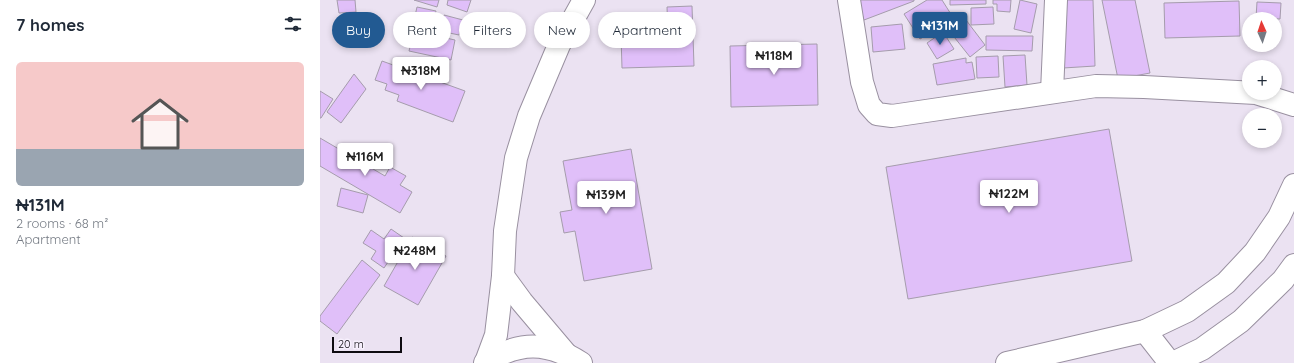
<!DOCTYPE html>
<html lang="en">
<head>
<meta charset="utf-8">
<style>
  :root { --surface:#fff; --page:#f2f2f3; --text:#1f2937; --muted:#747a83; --line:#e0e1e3; --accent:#225a92 }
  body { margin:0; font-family:Quicksand,sans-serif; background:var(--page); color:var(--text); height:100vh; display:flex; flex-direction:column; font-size:15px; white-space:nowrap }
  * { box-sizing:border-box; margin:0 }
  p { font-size:13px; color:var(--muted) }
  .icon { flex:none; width:22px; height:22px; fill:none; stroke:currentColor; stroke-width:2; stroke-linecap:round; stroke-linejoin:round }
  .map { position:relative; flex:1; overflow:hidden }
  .details { display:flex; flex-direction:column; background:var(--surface); width:320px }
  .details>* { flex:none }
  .top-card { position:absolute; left:12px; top:12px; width:380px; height:36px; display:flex; gap:8px }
  .needle { width:26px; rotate:357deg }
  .tools { position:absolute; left:922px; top:12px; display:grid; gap:8px }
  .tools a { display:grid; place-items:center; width:40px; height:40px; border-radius:50%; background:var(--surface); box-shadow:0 2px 6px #0003; font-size:20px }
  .scale { position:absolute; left:12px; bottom:10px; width:70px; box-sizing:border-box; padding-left:4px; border:2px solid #0e0b11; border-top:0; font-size:11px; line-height:14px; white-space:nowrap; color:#0e0b11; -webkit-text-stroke:3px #f7f0fd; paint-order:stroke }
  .price { position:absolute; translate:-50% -34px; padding:0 9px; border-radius:4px; background:#fff; color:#222; font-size:13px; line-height:26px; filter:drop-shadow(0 1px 2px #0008) }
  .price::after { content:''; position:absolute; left:50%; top:24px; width:12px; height:9px; margin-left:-6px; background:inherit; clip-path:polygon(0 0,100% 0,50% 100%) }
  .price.active { background:var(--accent); color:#fff }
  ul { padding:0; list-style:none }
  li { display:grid; align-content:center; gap:8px; height:212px; padding:0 16px }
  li+li { border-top:1px solid var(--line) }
  li span { display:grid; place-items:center; height:124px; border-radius:6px; color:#555 }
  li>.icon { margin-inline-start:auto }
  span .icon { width:72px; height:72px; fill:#fffc; stroke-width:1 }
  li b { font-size:17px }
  h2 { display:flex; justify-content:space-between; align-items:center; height:48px; padding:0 16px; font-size:17px }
  .tag { padding:0 14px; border-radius:18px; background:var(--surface); box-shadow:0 2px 6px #0003; font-size:14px; line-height:36px }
  .tag.active { background:var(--accent); color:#fff }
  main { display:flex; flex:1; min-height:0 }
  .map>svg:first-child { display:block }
  .building { fill:#e0bff9; stroke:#a59cac }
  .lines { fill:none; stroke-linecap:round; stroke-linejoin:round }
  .minor-casing { stroke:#9990a0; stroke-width:24 }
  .major-casing { stroke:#9990a0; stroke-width:24 }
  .minor { stroke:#fff; stroke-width:22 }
  .major { stroke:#fff; stroke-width:22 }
</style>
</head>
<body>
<main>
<section class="details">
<h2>7 homes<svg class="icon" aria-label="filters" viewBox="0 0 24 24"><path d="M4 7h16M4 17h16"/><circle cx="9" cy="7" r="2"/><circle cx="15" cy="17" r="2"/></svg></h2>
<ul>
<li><span style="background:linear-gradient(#f6c9c9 70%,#9aa5b1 0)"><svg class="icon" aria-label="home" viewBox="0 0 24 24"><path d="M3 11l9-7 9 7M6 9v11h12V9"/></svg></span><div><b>₦131M</b><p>2 rooms · 68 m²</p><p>Apartment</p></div></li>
</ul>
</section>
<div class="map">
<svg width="974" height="363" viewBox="0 0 974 363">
  <rect width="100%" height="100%" fill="#ebe2f2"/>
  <g class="building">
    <polygon points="17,0 35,0 36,12 19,13"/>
    <polygon points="94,0 119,0 117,7"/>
    <polygon points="128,0 151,0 147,12 127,5"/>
    <polygon points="537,0 594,0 594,1 544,20"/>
    <polygon points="607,0 622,0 634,19 600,39 584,14"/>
    <polygon points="630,0 666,0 666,4 630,5"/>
    <polygon points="673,0 691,0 690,12 677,11 677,4 673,4"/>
    <polygon points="700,0 717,4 711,33 694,29"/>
    <polygon points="740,0 773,0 775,66 743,68"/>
    <polygon points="782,0 815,0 830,73 798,79"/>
    <polygon points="919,1 920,36 845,38 844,3"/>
    <polygon points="937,2 961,3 960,19 936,18"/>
    <polygon points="372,6 374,66 302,68 301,36 348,34 347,7"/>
    <polygon points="97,7 116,11 111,34 92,29"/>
    <polygon points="673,7 674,24 651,25 651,8"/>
    <polygon points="124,15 143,20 139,35 120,31"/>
    <polygon points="643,16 665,45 650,57 627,28"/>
    <polygon points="582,24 585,49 553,52 551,27"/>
    <polygon points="94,31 135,40 131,60 89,51"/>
    <polygon points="623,32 634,49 617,59 607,43"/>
    <polygon points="666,36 713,36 712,51 666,50"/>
    <polygon points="497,44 498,105 411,107 410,46"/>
    <polygon points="705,55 707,85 685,87 683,56"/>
    <polygon points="678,56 679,77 657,78 656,57"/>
    <polygon points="646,58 646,63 652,62 655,79 617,85 613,64"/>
    <polygon points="62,61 145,91 133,122 77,101 79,95 65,90 67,84 55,80"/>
    <polygon points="34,74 46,89 21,123 7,112"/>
    <polygon points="0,91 13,99 1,118 0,118"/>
    <polygon points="789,129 812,261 588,299 566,167"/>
    <polygon points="0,138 65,176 70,167 86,176 80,185 92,192 80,213 0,166"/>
    <polygon points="311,149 332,269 264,281 255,231 244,233 240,212 252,210 243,161"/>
    <polygon points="21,188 48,195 43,213 17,206"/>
    <polygon points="71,229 84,238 64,268 51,259 56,251 43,243 51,230 64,239"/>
    <polygon points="92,237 126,256 98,305 64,286"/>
    <polygon points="42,260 60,275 17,334 0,321 0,316"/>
  </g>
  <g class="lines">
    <g class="minor-casing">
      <g id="minor">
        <polyline points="529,0 542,82 549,105 557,114 572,116 776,86 824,87 936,93 974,105"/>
        <polyline points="732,92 736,0"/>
        <polyline points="183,276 202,302 246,354"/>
        <polyline points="825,331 850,363"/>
        <polyline points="166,362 176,335 183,276 185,231 196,158 209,116 239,45 264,0"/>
      </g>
    </g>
    <g class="major-casing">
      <g id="major">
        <path d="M165,363C199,341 227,341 261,363"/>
        <polyline points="687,363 825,331 867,311 906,283 935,252 959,217 974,185"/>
        <polyline points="853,363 882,349 921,321 963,280 974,265"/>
      </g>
    </g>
    <use href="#minor" class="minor"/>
    <use href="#major" class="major"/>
  </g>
</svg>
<div class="tools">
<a><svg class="needle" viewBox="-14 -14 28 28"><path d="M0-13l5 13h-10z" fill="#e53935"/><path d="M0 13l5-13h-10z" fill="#747a83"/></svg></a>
<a>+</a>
<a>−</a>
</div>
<div class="scale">20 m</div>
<b class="price active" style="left:620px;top:46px">₦131M</b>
<b class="price" style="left:454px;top:76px">₦118M</b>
<b class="price" style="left:101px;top:91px">₦318M</b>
<b class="price" style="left:45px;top:177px">₦116M</b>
<b class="price" style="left:689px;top:214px">₦122M</b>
<b class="price" style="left:286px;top:215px">₦139M</b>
<b class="price" style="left:95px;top:271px">₦248M</b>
<div class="top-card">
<a class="tag active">Buy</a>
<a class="tag">Rent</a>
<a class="tag">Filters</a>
<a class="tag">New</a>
<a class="tag">Apartment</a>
</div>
</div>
</main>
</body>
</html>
